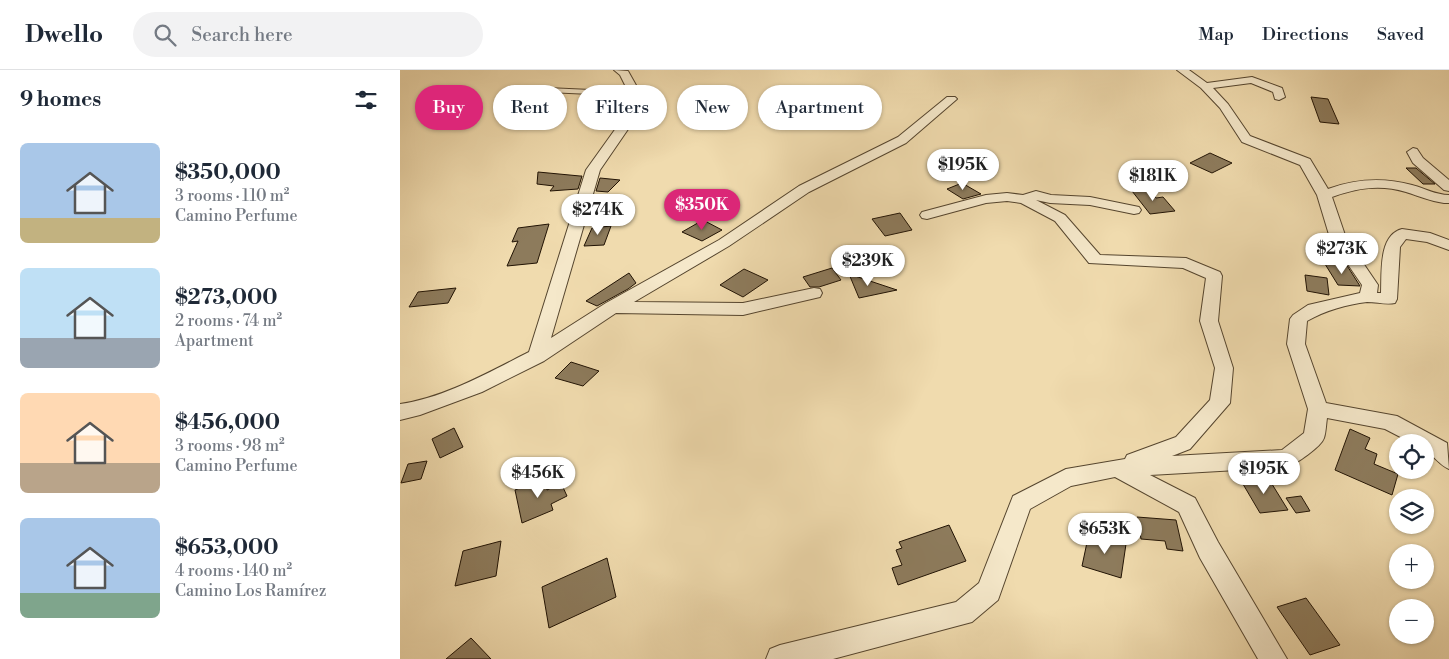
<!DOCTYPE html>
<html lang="en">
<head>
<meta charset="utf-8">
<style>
  :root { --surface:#fff; --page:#f2f2f3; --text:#1f2937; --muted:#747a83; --line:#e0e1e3; --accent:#db2777 }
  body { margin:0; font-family:"Libre Bodoni",serif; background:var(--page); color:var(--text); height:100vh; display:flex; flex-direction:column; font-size:19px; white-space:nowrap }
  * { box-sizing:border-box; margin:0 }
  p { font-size:16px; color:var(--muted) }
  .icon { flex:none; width:28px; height:28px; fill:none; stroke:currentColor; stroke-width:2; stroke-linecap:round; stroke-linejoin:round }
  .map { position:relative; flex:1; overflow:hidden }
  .side { display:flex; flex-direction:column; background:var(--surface); width:400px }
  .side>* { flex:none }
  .guide { position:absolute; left:15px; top:15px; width:475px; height:45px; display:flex; gap:10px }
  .buttons { position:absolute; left:989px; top:364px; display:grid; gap:10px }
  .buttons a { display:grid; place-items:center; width:45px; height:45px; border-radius:50%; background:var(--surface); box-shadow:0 1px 4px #0004; font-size:25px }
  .price { position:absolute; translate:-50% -42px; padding:0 11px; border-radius:18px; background:#fff; color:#222; font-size:16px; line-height:32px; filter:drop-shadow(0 1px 2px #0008) }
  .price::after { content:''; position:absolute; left:50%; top:30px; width:15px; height:11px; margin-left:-8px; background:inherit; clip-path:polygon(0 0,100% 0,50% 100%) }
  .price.on { background:var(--accent); color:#fff }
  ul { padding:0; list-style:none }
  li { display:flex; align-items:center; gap:15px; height:125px; padding:0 20px }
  li span { display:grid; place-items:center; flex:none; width:140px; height:100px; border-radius:8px; color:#555 }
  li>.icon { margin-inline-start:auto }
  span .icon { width:60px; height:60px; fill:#fffc; stroke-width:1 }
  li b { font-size:21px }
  h2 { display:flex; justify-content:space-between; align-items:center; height:60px; padding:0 20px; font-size:21px }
  .tag { padding:0 18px; border-radius:22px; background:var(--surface); box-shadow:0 1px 4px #0004; font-size:18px; line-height:45px }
  .tag.on { background:var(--accent); color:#fff }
  header { display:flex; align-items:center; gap:30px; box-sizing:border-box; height:70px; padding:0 25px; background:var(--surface); border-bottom:1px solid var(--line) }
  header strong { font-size:24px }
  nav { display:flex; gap:28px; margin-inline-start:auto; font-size:18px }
  .search { width:350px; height:45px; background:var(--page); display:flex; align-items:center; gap:12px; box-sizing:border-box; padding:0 18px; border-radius:28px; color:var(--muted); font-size:19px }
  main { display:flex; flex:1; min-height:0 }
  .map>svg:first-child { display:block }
  .building { fill:#8d7b5c; stroke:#211304 }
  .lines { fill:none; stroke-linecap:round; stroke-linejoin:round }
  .lane-casing { stroke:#55452e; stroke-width:2 }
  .street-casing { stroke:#55452e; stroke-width:2 }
  .lane { fill:#f5e8ca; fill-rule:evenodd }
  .street { fill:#f5e8ca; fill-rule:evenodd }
</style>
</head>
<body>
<header>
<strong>Dwello</strong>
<div class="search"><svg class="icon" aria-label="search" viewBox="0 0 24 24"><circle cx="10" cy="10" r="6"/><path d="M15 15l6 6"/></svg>Search here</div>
<nav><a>Map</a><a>Directions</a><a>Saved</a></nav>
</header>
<main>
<section class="side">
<h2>9 homes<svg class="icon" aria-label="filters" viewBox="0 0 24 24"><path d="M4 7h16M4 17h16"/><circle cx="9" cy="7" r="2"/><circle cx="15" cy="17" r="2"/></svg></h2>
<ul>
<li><span style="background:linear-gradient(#a9c7e8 75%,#c2b280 0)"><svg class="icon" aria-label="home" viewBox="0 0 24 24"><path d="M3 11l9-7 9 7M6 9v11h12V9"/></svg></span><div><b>$350,000</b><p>3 rooms · 110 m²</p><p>Camino Perfume</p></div></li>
<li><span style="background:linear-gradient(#bfe0f5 70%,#9aa5b1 0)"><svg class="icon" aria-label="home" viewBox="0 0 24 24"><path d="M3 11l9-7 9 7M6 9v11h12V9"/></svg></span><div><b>$273,000</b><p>2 rooms · 74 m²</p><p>Apartment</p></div></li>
<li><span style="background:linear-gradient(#ffd9b3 70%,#b9a48a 0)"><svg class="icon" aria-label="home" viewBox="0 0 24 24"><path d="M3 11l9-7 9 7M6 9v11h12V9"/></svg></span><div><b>$456,000</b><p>3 rooms · 98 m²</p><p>Camino Perfume</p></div></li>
<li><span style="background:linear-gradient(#a9c7e8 75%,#7fa58c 0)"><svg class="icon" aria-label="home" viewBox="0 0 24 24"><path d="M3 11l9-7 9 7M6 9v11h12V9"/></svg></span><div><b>$653,000</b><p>4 rooms · 140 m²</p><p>Camino Los Ramírez</p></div></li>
</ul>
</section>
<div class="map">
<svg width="1049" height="589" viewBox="0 0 1049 589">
  <rect width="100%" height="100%" fill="#f0dbae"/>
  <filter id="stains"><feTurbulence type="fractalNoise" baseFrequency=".004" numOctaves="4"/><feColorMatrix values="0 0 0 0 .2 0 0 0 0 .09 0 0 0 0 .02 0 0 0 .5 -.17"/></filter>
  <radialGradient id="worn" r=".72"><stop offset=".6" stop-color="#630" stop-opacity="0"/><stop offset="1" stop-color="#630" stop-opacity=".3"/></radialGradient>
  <g class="building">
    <polygon points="911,27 928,29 939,54 920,52"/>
    <polygon points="810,83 832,93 812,103 790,93"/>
    <polygon points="1006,98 1016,98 1035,114 1023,114"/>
    <polygon points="138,102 180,106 182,106 178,119 150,121 154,116 137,114"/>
    <polygon points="200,108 220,110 208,122 196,121"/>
    <polygon points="562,113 581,124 563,129 547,119"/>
    <polygon points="749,119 756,128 763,127 775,141 750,144 732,121"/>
    <polygon points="500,143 512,160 485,166 472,149"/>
    <polygon points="303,150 322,160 302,171 282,162"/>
    <polygon points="149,154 137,193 107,196 118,171 112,172 118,158"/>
    <polygon points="211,156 204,175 184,176 192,158"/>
    <polygon points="925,194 946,194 960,216 938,215"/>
    <polygon points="432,198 441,210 419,217 410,217 403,207"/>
    <polygon points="344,199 368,210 343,227 320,215"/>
    <polygon points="229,203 236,213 228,219 197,236 186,231"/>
    <polygon points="449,204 497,220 459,228"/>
    <polygon points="905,205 927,208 929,225 907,221"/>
    <polygon points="56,218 48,233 9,237 18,222"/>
    <polygon points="171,292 199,301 183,316 155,308"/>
    <polygon points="54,358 63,377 40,388 32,369"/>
    <polygon points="950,359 970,368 965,379 977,384 974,394 998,404 992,425 935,400"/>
    <polygon points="27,391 21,409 1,413 8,394"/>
    <polygon points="867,406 888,440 860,443 840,409"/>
    <polygon points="144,408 147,420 161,413 167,426 151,434 153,440 122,453 115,420"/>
    <polygon points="901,426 910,441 896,443 886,428"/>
    <polygon points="737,447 776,450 783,481 767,479 765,471 741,469"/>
    <polygon points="549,455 566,491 498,515 492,498 502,495 496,480 502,478 499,472"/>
    <polygon points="689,463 726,474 721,508 682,496"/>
    <polygon points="101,471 96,506 55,516 63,481"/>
    <polygon points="207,488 216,527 149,558 142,517"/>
    <polygon points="906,528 940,575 910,585 877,537"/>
    <polygon points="71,568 91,589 46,589"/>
  </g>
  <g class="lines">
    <g class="lane-casing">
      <polygon id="lane" points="232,16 235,18 234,19 191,24 147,22 144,20 147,18 191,20"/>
    </g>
    <g class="street-casing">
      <g id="street">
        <path d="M214,0L228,1L246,33L200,100L151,268L206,233L319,170L399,116L498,67L547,27H555L557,29L506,73L409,122L329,176L234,232L343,233L414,218L420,219L422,223L420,227L343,245L216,243L144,291L82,322L20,345L0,350V334C44,328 89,302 129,282L186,100L234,33L220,5Z"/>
        <path d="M777,0H789L807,13L852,7L882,18L885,27L879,30L875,29L873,22L851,13L813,18L828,34L850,66L910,89L928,119C956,109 982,107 1012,115C1024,118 1036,125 1049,125V133H1044C1030,131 1019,126 1006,122C980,114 957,118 932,127L946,168L978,215L977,223H981C982,204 978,165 1002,159L1030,163L1049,170V180L1027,172L1006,169L1000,177L997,229L995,233C986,235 977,232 967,232C948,234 924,241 907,251L905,274L926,333L997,346L1047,373L1049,399C1039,395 1035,386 1025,381V372H1010L985,359L927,348C926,354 926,362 924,368C921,377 896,394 887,397L750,405L795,428L818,472L887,589H858L800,488L779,442L715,407L671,416L630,439L598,530L572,552L433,589H366L370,579L380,575L556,532L579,513L613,426L666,399L725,389L727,385L776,367L810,330L815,298L800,251L806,208L783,198L689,193L655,151L621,133L607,131L586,133L527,149L522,148L520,145L522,142L586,125L607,123L623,125L636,121L651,125L690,127L739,137L741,140L739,143L734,144L690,135L650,133L636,130L665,145L700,185L786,188L820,202L822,206L818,251L833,298L830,333L790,379L772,386L882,380L904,363L908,339L887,274L890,249L893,245L908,235L960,223L962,215L930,168L917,125L900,95L842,72L820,38L801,18Z"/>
        <polygon points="1013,78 1017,79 1023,88 1049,110 1049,121 1044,120 1013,93 1007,82"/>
      </g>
    </g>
    <use href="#lane" class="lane"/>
    <use href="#street" class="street"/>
  </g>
  <rect width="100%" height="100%" filter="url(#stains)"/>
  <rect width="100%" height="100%" fill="url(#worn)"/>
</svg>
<div class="buttons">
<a><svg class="icon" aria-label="locate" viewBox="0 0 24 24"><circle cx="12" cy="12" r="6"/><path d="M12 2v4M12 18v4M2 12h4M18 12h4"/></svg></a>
<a><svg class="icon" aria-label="layers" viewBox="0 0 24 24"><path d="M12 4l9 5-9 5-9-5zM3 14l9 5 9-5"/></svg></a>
<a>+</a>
<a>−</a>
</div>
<b class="price" style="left:563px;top:121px">$195K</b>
<b class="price" style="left:753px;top:132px">$181K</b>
<b class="price on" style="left:302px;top:161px">$350K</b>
<b class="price" style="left:198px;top:166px">$274K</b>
<b class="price" style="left:942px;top:205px">$273K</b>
<b class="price" style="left:468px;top:217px">$239K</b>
<b class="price" style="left:864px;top:425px">$195K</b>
<b class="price" style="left:138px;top:429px">$456K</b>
<b class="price" style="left:705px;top:485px">$653K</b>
<div class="guide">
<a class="tag on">Buy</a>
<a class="tag">Rent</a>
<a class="tag">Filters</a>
<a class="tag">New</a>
<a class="tag">Apartment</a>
</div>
</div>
</main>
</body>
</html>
